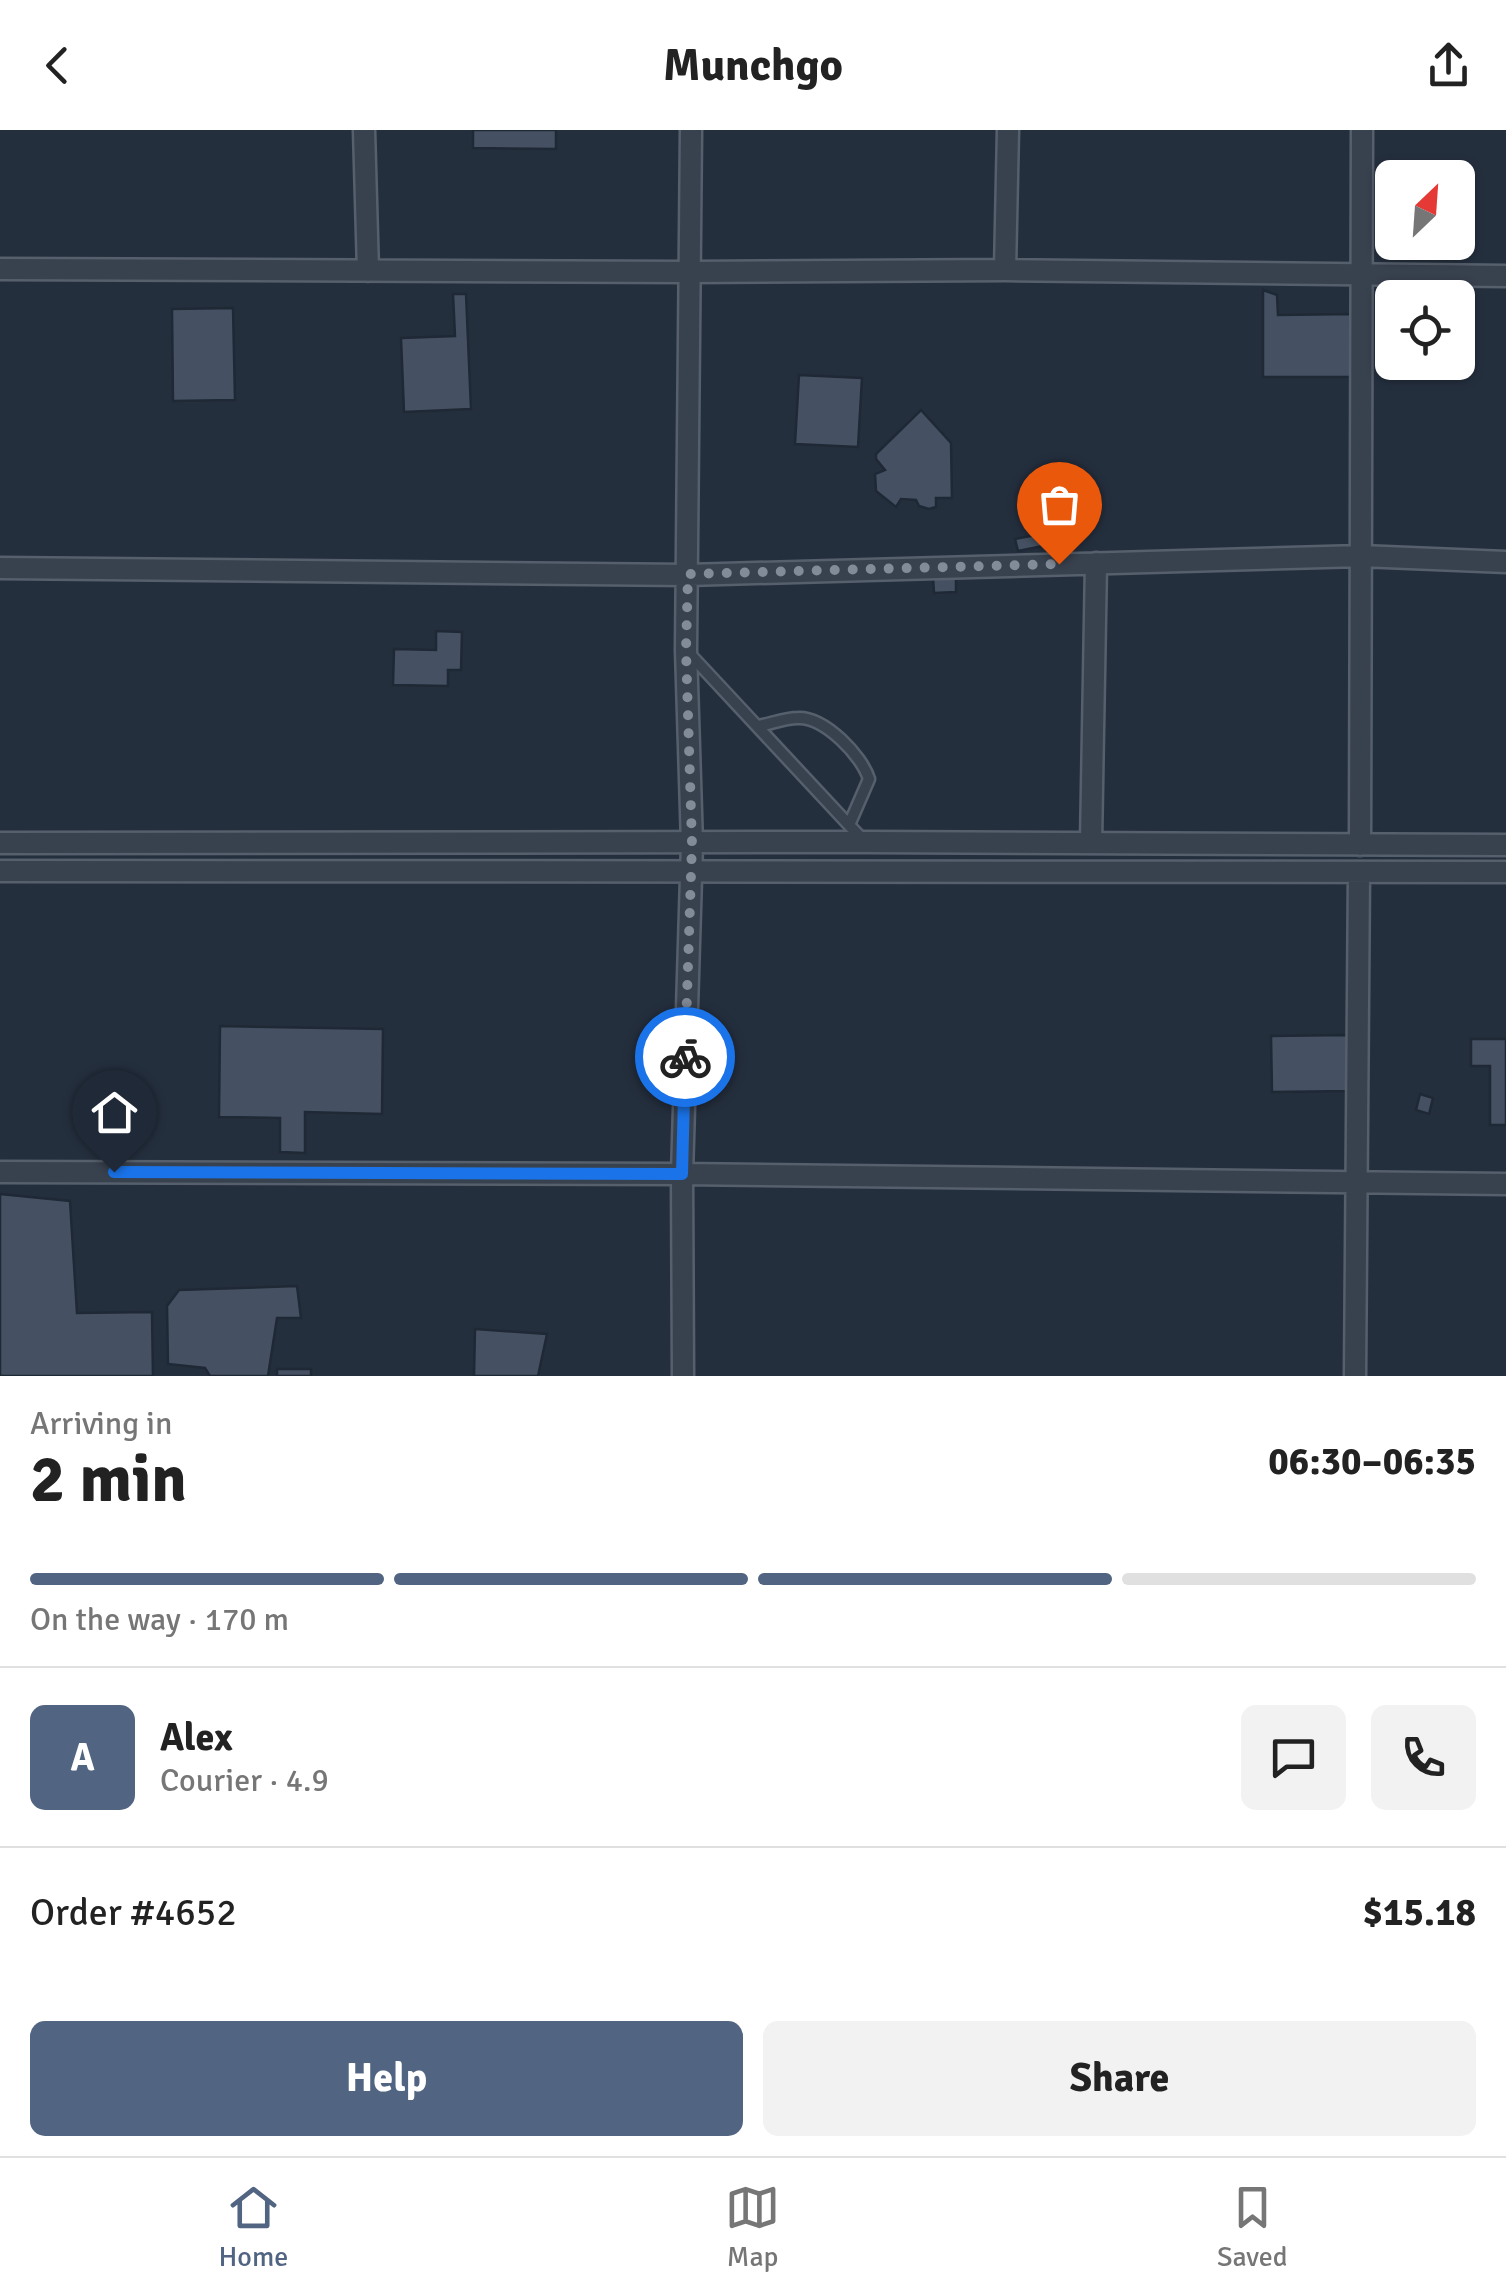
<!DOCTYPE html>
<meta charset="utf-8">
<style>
:root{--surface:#fff;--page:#f2f2f2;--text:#222;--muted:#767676;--line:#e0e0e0;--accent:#516482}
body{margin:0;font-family:Signika,sans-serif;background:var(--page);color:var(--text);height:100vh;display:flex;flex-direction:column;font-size:38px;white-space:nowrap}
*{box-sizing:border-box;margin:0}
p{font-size:32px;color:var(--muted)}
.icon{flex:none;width:55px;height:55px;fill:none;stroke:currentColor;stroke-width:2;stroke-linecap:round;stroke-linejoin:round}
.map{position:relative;height:1246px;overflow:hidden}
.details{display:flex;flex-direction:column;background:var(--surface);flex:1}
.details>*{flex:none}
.needle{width:65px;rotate:25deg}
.buttons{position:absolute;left:1375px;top:30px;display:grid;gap:20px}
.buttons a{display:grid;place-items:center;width:100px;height:100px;border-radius:15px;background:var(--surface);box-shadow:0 2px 8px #0004;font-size:50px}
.pin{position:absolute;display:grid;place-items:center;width:85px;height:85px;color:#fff;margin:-102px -42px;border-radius:50% 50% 50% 0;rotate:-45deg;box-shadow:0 0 10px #0007}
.pin .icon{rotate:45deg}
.courier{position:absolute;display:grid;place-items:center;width:100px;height:100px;margin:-50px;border:8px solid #1a73e8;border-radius:50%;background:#fff;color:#222;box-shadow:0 2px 12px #0007}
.head em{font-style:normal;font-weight:800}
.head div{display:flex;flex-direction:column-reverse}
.head{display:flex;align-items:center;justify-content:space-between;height:170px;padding:0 30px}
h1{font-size:65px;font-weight:800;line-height:75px}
.bar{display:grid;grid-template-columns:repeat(4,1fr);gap:15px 10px;align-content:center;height:120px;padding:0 30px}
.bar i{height:12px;border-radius:8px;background:var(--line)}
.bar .selected{background:var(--accent)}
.bar p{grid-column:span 4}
.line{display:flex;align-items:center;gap:25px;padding:0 30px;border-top:2px solid var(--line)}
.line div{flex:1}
.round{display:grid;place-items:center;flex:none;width:105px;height:105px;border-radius:15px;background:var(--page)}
.action{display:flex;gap:20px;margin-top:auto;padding:20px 30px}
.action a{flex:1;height:115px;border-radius:15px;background:var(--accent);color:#fff;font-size:40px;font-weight:800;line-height:115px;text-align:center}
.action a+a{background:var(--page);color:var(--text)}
header{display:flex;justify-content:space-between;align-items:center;height:130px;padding:0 30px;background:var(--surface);font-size:45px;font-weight:800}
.dock{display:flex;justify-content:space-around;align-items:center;height:140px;border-top:2px solid var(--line);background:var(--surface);font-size:28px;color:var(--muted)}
.dock a{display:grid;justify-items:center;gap:5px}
.dock .selected{color:var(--accent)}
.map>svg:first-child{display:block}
.building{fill:#455162;stroke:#1f2835;stroke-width:2.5}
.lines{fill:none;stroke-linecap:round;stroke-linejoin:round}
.service-casing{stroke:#565f6c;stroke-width:15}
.minor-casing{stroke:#565f6c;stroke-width:25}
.service{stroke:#38414e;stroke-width:10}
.minor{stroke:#38414e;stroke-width:20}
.done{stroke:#828b98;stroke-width:10;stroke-dasharray:0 18}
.route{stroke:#1a73e8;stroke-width:12}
</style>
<header><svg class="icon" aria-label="back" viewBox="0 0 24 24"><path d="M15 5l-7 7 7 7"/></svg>Munchgo<svg class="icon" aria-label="share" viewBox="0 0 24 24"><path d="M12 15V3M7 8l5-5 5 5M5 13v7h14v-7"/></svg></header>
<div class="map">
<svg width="1506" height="1246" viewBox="0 0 1506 1246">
<rect width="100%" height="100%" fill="#242f3e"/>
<!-- building -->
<path class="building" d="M473,0H556V19L473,18Z
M1263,160L1277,165L1278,185L1353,184V247H1263Z
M453,164H466L471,279L404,282L401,208L455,206Z
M233,178L235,270L173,271L172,179Z
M799,245L862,248L858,317L795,314Z
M921,280L951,313L952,368H936V377L929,379L919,376L916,370L901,369L896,377L876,361L875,344L885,340L876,329V324Z
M1036,405L1043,416L1018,421L1015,409Z
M956,446V462L934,463L933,447Z
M436,501L462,502L461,540H448V556L393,555L394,519L436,520Z
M220,896L383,899L382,984L305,982V1023L280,1022V988L219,987Z
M1348,905L1349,961L1272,962L1271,906Z
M1471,909H1506V995H1490V936H1471Z
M1420,964L1433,968L1429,984L1416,980Z
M0,1064L70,1071L77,1183L152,1182L153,1246H0Z
M297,1156L301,1188H277L268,1246H210L205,1238L168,1234L167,1176L179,1160Z
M475,1199L547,1204L538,1246H474Z
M277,1239H311V1246H277Z"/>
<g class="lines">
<defs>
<path id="service" d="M687,521L863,710
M758,596C770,594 785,588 798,588C825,587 862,626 869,649L849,695"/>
<path id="minor" d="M364,0L368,141
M0,139L690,142L1005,140L1506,146
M1005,140L1008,0
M0,438L688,445L1361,426L1506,432
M0,713L865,712L1506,715
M1091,713L1096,433
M1360,715L1362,0
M0,741L1506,742
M0,1042L682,1044L1506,1054
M683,1246L682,1044L692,714L686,520L691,0
M1355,1246L1359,742"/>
</defs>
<!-- service casing -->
<use href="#service" class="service-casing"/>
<!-- minor casing -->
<use href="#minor" class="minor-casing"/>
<!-- service -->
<use href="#service" class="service"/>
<!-- minor -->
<use href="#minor" class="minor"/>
</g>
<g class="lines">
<!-- done -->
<path class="done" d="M685,927L692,714L686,520L688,444L1059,434"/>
<!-- route -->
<path class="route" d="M114,1042L682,1044L685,927"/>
</g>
</svg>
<div class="buttons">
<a><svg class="needle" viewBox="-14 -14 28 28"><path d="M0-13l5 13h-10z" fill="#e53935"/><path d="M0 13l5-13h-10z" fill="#767676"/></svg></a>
<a><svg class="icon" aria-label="locate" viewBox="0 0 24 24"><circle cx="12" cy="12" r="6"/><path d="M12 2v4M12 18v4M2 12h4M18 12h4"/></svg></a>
</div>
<div class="pin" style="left:1059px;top:434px;background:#ea580c"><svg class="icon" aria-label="bag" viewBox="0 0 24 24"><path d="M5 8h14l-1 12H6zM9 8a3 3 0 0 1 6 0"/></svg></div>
<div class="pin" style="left:114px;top:1042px;background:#1f2937"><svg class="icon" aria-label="home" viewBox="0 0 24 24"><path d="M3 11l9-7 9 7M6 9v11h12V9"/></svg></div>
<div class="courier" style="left:685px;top:927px"><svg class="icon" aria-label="bike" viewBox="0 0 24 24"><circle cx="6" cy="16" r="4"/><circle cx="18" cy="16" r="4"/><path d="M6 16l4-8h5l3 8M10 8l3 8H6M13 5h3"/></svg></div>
</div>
<section class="details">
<div class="head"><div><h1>2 min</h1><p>Arriving in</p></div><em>06:30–06:35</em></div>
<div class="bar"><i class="selected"></i><i class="selected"></i><i class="selected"></i><i></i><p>On the way · 170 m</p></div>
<div class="line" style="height:180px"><b class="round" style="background:var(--accent);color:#fff">A</b><div><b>Alex</b><p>Courier · 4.9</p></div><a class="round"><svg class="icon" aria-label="chat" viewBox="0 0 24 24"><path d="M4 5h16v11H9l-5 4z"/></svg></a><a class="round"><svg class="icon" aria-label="phone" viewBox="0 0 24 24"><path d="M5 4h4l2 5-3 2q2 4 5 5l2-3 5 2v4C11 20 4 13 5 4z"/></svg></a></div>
<div class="line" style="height:130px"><div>Order #4652</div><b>$15.18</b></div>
<div class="action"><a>Help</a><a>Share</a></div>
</section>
<nav class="dock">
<a class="selected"><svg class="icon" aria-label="home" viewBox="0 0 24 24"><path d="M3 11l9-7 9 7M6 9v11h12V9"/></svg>Home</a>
<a><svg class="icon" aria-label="map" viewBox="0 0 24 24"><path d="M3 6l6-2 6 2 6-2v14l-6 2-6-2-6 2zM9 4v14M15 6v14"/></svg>Map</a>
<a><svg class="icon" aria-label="saved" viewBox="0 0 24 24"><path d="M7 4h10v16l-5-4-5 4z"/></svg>Saved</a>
</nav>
